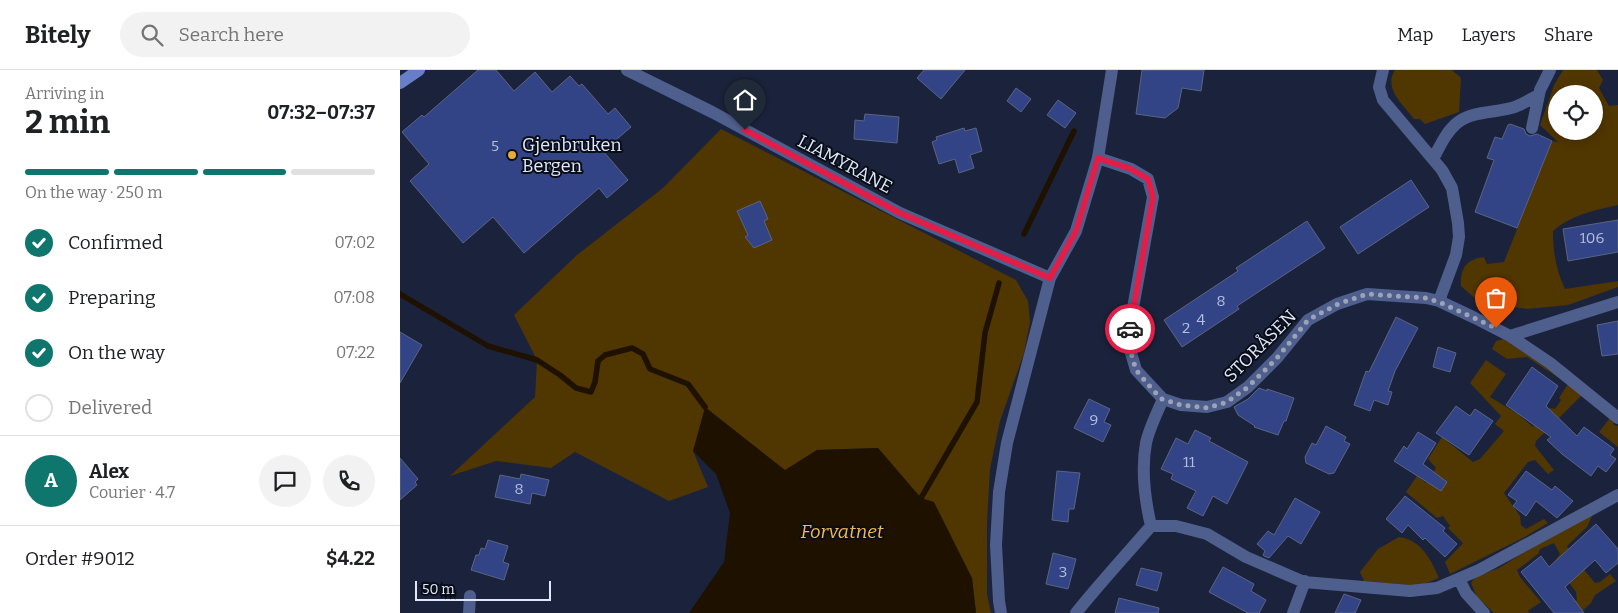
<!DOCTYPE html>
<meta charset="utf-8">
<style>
:root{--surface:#fff;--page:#f2f2f2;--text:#202124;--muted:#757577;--line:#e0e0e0;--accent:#0f766e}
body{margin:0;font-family:Bitter,serif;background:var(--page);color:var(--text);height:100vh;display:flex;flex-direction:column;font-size:19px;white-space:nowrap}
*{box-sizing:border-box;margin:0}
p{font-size:16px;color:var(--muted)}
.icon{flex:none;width:28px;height:28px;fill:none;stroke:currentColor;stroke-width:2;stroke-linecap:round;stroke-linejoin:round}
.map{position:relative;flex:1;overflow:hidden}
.drawer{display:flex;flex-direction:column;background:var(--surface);width:400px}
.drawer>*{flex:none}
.buttons{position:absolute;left:1148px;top:15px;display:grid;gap:10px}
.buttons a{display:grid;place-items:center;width:55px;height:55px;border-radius:50%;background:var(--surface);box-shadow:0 2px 12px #0003;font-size:25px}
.scale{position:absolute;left:15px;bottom:12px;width:136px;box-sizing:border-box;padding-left:5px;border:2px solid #e1e8f9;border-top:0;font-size:14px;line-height:18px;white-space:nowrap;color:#e1e8f9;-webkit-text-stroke:4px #090d18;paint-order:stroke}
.pin{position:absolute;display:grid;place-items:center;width:42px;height:42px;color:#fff;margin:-51px -21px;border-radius:50% 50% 50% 0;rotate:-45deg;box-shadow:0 0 5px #0007}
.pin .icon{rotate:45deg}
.courier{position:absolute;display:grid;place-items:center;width:50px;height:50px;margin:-25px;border:4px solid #e11d48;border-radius:50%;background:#fff;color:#222;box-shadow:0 1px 6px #0007}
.headline em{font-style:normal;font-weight:700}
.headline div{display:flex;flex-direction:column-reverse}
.headline{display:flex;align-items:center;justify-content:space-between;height:85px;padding:0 25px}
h1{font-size:32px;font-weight:700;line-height:38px}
.bar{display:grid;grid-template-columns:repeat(4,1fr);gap:8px 5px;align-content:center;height:60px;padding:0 25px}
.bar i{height:6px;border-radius:4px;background:var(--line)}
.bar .selected{background:var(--accent)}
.bar p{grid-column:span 4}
.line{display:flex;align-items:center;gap:12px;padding:0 25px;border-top:1px solid var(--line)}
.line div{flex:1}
.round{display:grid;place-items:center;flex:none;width:52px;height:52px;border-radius:26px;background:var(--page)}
ol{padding:0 25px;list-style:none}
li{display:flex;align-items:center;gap:15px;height:55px}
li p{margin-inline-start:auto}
li .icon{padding:5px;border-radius:50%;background:var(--accent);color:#fff;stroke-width:4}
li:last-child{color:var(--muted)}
li i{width:28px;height:28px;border:2px solid var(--line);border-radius:50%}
header{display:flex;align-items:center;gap:30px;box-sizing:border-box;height:70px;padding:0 25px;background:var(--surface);border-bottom:1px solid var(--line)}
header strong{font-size:24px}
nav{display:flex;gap:28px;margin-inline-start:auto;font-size:18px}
.search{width:350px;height:45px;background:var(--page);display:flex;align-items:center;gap:12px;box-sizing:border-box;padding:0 18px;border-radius:28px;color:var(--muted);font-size:19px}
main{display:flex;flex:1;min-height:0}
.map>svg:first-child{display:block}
.green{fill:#503600;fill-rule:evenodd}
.water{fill:#1f1100}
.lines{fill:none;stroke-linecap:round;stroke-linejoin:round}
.stream{stroke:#1f1100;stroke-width:5.5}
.building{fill:#324486;stroke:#5a6482}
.minor{stroke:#4f5f8d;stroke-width:12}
.tertiary{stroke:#4f5f8d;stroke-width:12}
.secondary{stroke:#677fc9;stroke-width:12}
.done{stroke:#9ca3b7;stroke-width:5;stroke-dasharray:0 9}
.route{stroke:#e11d48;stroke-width:6}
.poi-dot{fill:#e8ab37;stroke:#090d18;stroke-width:2}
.labels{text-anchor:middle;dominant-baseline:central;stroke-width:4;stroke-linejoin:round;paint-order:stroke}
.number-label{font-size:15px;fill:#b5bfdc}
.poi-label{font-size:18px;fill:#e1e8f9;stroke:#090d18;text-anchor:start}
.street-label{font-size:18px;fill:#e1e8f9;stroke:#090d18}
.water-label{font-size:19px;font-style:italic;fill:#f6b94b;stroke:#090d18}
</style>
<header>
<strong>Bitely</strong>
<div class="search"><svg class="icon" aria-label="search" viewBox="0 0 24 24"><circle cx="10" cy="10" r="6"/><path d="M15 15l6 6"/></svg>Search here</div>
<nav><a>Map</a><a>Layers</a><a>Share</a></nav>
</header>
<main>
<section class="drawer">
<div class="headline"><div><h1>2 min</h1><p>Arriving in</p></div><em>07:32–07:37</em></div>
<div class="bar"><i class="selected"></i><i class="selected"></i><i class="selected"></i><i></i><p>On the way · 250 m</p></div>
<ol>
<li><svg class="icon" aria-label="check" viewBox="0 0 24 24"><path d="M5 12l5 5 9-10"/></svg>Confirmed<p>07:02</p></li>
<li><svg class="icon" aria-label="check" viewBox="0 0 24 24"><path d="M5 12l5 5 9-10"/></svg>Preparing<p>07:08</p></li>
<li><svg class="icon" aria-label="check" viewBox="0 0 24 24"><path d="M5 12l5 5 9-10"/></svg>On the way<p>07:22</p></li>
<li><i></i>Delivered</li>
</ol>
<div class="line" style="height:90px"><b class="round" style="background:var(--accent);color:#fff">A</b><div><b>Alex</b><p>Courier · 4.7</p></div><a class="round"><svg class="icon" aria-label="chat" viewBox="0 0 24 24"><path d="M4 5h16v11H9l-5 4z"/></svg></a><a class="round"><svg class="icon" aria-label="phone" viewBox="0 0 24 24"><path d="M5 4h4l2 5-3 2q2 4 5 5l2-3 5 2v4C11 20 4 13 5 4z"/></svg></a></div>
<div class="line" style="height:65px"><div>Order #9012</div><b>$4.22</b></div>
</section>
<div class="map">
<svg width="1218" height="543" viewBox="0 0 1218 543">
<rect width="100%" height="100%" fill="#1b233c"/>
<!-- green -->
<path class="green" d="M995,0H1052L1061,8L1059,42L1025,54L1020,49H1014C1003,35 983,18 995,0Z
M1163,0H1197L1203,10L1199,18L1209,36L1218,35V135C1195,140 1171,145 1153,161C1153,182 1156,200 1165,219L1218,211V217L1168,235L1128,239L1079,232L1061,216C1060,199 1066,189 1084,187L1087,194L1104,192L1152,71L1158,72L1140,55L1154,15ZM1156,24H1194V61H1156Z
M321,59L616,210L628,231L630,252L624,283L600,351L590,399L587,452V524L591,543H576L572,508L521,428L478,378L417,380L385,401L293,381L308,417L269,431L175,382L151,398L96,391L50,406L135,327L137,290L114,245L177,185L263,118Z
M1104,269L1184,323L1136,371L1135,376L1154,400L1148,404L1135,390L1128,392L1104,423L1120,446L1121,455L1126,459L1144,449L1148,453L1123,468L1050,504L1045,492L1063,473L1048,458L1050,456L1043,446L1037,448L1006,422L1017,406L1026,413L1036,398L1028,389L1042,367L1073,392L1080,389L1104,361L1095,354L1101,346L1070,313L1086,290L1106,304L1090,327L1118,344L1133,357L1150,338L1155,339L1161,330L1159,328L1168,314L1127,287L1107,289L1092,279L1096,271Z
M1210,348L1215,353H1213L1214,355L1218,356V377L1199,362Z
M1193,444L1187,457L1167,476L1171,484L1195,513L1200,512L1210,504L1216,511L1195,525L1191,533L1180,543L1170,536L1177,530L1176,522L1154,492L1160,484L1154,473L1140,479L1138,484L1117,500L1120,507L1141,532L1128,541L1129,543H1094L1077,527L1071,513L1075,507L1099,498L1146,469Z
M999,467C1021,470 1031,489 1039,508L1019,516L964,511L960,502L978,479Z"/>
<!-- water -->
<path class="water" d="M305,337L385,400L417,380L478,378L521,428L534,432L572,508L576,543H289L324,492L330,443L316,404L293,381Z"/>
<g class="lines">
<!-- stream -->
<path class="stream" d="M624,164L674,61
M0,224L88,276L137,290L160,305L176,318L191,322L195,312L198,291L205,285L232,278L243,284L250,299L288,314L305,337
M521,428L577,332L585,263L599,213"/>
</g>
<!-- building -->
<path class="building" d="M78,0H96L114,21L135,2L152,22L170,6L179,16L182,14L208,44L215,38L231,57L203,81L228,110L207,128L199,118L124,183L93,147L63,173L10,111L29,94L2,62L22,45L24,47Z
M524,0H565L541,29L517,8Z
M742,0H804L801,21L782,18L778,38L765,48L736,44Z
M616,18L631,29L621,42L607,31Z
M658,30L676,43L665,58L647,45Z
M465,44L499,47L497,73L454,69L455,50L464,51Z
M1110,54L1124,59L1126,64L1130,66L1137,64L1152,71L1117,158L1075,142L1094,90L1087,88L1095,67L1102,69L1108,55Z
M564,58L565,61L576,58L582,81L570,85L574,98L559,103L555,89L539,94L532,72L537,70L536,67Z
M1011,110L1029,137L958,184L940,157Z
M360,131L368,149L364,151L372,170L354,178L345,167L348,165L337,141Z
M1218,150V182L1168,191L1163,159Z
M907,151L925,178L837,236L839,239L782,277L764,250L838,201L836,198Z
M996,247L1018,258L995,301L988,321L992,322L988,335L974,330L970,341L954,335L966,301L969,302Z
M1218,251V284L1202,286L1197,255Z
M0,262L22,275L0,313Z
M1038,277L1056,283L1050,302L1033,297Z
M1132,297L1158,316L1146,336L1177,366L1184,357L1214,379L1210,385L1216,389L1206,402L1198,396L1191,406L1162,384L1147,370L1151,367L1106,335Z
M859,318L867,321V319L894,328L886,351H884L878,365L854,357L855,356L838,345L834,337L848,329Z
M689,329L710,339L704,352L711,355L703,372L674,358Z
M1056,336L1070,346L1075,339L1093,351L1069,385L1036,363Z
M926,356L946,367L944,371L950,374L934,403L929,404L906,393L905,387L912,373L916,375Z
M795,360L811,368L809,371L848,392L827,434L813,426L803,446L787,438L796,421L771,409L773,404L761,399L776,368L788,374Z
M1018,362L1036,373L1023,394L1047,412L1041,421L994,391L1004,376L1007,379Z
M0,388L18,409L15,412L17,415L0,430Z
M657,401L680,403L674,439H669L668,452L652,450Z
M1126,401L1152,420L1155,416L1173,431L1157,448L1136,431L1126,446L1113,436L1117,431L1108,425Z
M121,404L149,410L145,426L132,423L130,434L95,427L100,405L120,409Z
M1005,426L1045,458L1043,461L1057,474L1045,487L1025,468L1023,470L1008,455L1002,463L986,449Z
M895,428L920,442L901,474L888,466L869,488L864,486L863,485L865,481L857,474L868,461L874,465Z
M1196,454L1218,479V493L1206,503L1195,490L1165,517L1184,543H1154L1121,502L1141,486L1149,497Z
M88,470L108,476L103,492L109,494L104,510L71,500L76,485H79L81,478L85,479Z
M653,483L676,489L668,519L646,514Z
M823,497L854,514L851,521L866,530L859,543H848L809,522Z
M741,498L762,503L757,521L736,515Z
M944,524L961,530L955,543H935Z
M719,528L759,538L758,543H715Z"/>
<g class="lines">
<!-- minor -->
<path class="minor" d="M983,0L979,17L983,30L1042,100L1052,118L1058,153L1059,167L1056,185L1039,231
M1132,58L1140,20L1150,0
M698,88L731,99L748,109L753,127L731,249L729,276L736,300L763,329L781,335L807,337L827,332L848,317L877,288L908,250L937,234L967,224L1026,228L1039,231L1075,248L1110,266L1150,293L1218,348
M1033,89C1040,76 1046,62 1057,53C1072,41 1093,43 1111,38C1120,36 1130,29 1139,25
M1110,266L1218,232
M763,329C757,343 749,359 746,373C741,400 745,430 751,456H776L807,464L846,487L904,512L1010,521L1037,518L1079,500L1218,425
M1059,509L1066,523L1084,543
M69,543L70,526
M676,543C700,513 726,485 751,456
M893,543L905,511"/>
<!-- tertiary -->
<path class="tertiary" d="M227,0L312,42L500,143L650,208
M601,543L599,531L596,475L599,422L607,373L650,208L676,161L698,88L712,0"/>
<!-- secondary -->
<path class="secondary" d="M0,13L19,0"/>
</g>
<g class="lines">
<!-- done -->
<path class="done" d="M730,259L729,276L736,300L752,319L762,329L781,335L807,338L827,332L848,317L877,288L908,250L938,234L967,224L1026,228L1039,232L1096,258"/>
<!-- route -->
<path class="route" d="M345,60L500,143L650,208L676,161L698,88L731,99L748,109L753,127L730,259"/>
</g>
<!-- markers -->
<circle class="poi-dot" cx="112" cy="85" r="5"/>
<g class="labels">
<!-- number labels -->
<g class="number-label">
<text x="95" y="76">5</text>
<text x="1192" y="168">106</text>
<text x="821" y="231">8</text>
<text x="801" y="250">4</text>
<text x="786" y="258">2</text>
<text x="694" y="350">9</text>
<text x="789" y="392">11</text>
<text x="119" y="419">8</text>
<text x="663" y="502">3</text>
</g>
<!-- poi labels -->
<g class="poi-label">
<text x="122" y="75">Gjenbruken<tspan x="122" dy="21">Bergen</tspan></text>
</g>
<!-- street labels -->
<g class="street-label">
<text transform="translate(445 94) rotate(28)">LIAMYRANE</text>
<text transform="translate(860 276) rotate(-45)">STORÅSEN</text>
</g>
<!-- water labels -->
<g class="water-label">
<text x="442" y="461">Forvatnet</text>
</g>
</g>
</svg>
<div class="buttons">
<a><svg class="icon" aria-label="locate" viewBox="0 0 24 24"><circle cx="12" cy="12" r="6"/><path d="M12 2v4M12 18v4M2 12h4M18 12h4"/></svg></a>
</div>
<div class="scale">50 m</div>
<div class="pin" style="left:1096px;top:258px;background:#ea580c"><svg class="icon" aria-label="bag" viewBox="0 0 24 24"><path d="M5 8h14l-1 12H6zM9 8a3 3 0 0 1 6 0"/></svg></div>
<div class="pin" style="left:345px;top:60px;background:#1f2937"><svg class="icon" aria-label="home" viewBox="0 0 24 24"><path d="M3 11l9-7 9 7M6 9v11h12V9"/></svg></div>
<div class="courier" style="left:730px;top:259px"><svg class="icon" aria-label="car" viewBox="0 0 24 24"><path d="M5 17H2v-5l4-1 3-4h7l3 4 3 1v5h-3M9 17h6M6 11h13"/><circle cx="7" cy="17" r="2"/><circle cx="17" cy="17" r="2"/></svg></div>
</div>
</main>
